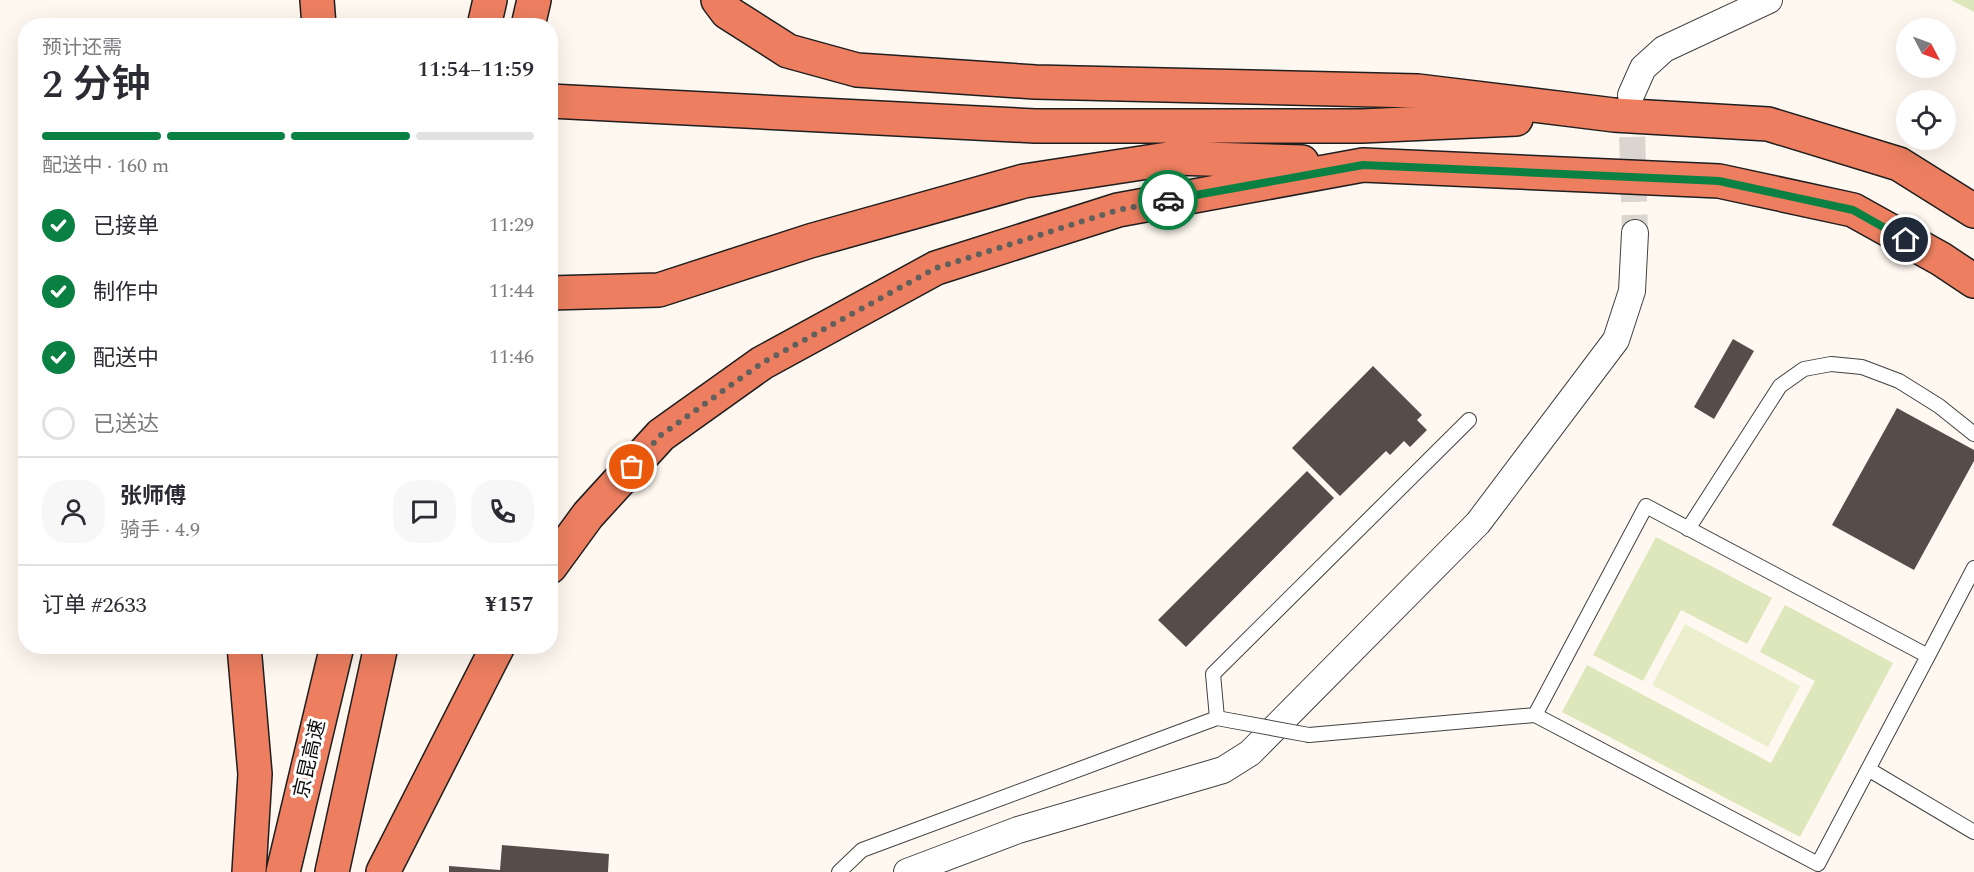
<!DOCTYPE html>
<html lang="zh">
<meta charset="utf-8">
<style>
:root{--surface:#fff;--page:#f7f7f7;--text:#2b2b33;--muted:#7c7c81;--line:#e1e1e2;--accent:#0b8043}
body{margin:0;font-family:Spectral,"Noto Sans SC",serif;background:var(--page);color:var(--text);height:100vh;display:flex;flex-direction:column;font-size:22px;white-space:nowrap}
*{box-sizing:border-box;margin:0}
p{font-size:20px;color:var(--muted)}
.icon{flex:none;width:33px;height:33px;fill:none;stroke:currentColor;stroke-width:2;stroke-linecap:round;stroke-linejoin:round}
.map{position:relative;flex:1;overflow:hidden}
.panel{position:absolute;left:18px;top:18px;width:540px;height:636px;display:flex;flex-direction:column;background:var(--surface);border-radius:24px;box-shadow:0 6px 24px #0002}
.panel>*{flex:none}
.needle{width:39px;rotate:131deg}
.fabs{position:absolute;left:1896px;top:18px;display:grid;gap:12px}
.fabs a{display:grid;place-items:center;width:60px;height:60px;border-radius:50%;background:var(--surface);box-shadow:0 6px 24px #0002;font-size:30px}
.pin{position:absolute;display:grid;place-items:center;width:51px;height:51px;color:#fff;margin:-26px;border:3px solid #fff;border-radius:50%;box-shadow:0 2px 6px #0007}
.courier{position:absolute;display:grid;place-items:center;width:60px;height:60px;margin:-30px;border:4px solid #0b8043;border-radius:50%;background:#fff;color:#222;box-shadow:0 2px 8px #0007}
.summary em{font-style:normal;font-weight:600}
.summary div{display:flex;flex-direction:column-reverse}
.summary{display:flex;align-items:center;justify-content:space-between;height:102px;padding:0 24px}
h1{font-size:39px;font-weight:600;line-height:45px}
.bar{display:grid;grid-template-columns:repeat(4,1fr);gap:9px 6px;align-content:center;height:72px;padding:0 24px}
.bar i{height:8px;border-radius:4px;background:var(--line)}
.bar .on{background:var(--accent)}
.bar p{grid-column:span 4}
.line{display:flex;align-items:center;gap:15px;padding:0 24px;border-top:2px solid var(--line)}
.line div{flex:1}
.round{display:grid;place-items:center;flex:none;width:63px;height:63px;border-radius:24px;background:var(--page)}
ol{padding:0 24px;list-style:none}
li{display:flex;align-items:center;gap:18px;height:66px}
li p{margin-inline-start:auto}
li .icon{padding:6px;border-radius:50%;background:var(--accent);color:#fff;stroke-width:4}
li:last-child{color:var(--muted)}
li i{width:33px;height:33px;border:3px solid var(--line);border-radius:50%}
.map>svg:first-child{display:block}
.green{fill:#dde7bb}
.pitch{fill:#ebefcd}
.building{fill:#564d4b}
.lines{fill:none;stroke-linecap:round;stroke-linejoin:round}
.street-tunnel{stroke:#dad5ce;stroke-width:26;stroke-dasharray:26 13;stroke-linecap:butt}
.lane-casing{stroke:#414141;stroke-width:16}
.street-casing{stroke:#414141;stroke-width:28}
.highway-casing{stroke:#1f1f1f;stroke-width:36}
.lane{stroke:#fff;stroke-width:14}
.street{stroke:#fff;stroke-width:26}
.highway{stroke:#ed7f60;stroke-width:33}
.lane-bridge-casing{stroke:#414141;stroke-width:16;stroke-linecap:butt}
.lane-bridge{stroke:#fff;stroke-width:14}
.done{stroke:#62605d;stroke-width:6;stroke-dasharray:0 10.8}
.route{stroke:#0b8043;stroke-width:8}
.labels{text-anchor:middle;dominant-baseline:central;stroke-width:6;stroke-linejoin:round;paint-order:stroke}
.street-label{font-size:20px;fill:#0e0e0e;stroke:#fff}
</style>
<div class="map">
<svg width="1974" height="872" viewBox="0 0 1974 872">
<rect width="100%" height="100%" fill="#fef8f0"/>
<!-- green -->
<path class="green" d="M1951,0H1974V12Z
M1656,537L1772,598L1747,644L1681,610L1643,681L1593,655Z
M1785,605L1893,663L1800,837L1562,712L1587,665L1771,763L1815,681L1760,652Z"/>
<!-- pitch -->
<path class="pitch" d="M1685,624L1800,686L1768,747L1652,685Z"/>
<!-- building -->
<path class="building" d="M1733,339L1754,351L1714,419L1694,407Z
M1373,366L1422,415L1417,420L1427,430L1410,447L1404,441L1390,455L1386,451L1340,496L1292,448Z
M1897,408L1974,450V461L1914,570L1832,525Z
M1307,471L1334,498L1186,647L1158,620Z
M502,845L609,854L608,872H449V866L500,870Z"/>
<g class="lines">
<!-- street-tunnel -->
<path class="street-tunnel" d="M1631,98L1635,233"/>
<defs>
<path id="lane" d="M1646,506L1928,656L1818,864L1535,715Z
M1688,529L1780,386L1804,369L1831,364L1862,367L1899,381L1939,406L1974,434
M1928,656L1974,568
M1217,718L1213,674L1469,420
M1309,735L1535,715
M1868,769L1974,832
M839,872L862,850L1217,718L1233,721"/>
<path id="street" d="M1631,95L1643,68L1664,49L1769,0
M907,872L1018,830L1223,770L1250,753L1478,523L1616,340L1632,291L1635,233"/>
<path id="highway" d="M317,0L319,26
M718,0L727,12L788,51L857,70L1035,82L1418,91L1614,115L1768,124L1899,164L1974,211
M484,26L490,0
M528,26L534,0
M550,101L1035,126H1362L1516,119
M550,293L659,290L810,241L1024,181L1174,158L1302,162
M550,567L588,515L661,435L762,363L936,268L1118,210L1363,165L1719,181L1853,210L1941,259L1974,281
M244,646L255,774L249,872
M283,872L337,646
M332,872L381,646
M383,872L498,646"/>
</defs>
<!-- lane casing -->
<use href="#lane" class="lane-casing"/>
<!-- street casing -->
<use href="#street" class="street-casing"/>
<!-- highway casing -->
<use href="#highway" class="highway-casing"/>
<!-- lane -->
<use href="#lane" class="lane"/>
<!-- street -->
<use href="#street" class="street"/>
<!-- highway -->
<use href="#highway" class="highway"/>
<defs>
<path id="lane-bridge" d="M1233,721L1309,735"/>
</defs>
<!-- lane-bridge casing -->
<use href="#lane-bridge" class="lane-bridge-casing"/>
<!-- lane-bridge -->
<use href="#lane-bridge" class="lane-bridge"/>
</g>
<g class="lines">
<!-- done -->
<path class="done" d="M632,467L661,435L762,363L936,268L1118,210L1168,200"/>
<!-- route -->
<path class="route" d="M1168,200L1363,165L1698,180L1719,181L1853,210L1906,240"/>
</g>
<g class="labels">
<!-- street labels -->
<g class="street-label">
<text transform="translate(310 759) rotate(-77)">京昆高速</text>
</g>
</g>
</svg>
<div class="fabs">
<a><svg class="needle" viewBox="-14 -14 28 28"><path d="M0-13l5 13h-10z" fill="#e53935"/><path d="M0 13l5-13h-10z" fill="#7c7c81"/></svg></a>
<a><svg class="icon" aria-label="locate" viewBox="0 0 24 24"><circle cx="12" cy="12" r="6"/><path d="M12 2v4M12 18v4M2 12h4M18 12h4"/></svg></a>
</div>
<div class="pin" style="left:632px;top:467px;background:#ea580c"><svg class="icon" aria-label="bag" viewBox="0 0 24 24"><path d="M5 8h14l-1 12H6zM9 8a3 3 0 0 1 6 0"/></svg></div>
<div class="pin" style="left:1906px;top:240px;background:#1f2937"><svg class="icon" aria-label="home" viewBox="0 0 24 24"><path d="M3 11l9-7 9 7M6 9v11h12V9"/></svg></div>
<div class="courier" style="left:1168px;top:200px"><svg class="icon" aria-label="car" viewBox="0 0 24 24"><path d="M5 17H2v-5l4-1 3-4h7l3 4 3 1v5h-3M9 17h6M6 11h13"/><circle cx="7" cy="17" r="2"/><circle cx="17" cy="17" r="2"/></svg></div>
<section class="panel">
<div class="summary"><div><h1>2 分钟</h1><p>预计还需</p></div><em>11:54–11:59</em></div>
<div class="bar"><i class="on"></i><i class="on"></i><i class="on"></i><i></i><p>配送中 · 160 m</p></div>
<ol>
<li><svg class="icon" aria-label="check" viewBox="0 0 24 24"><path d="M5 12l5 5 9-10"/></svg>已接单<p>11:29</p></li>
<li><svg class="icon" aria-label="check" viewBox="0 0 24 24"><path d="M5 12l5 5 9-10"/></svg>制作中<p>11:44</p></li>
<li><svg class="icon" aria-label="check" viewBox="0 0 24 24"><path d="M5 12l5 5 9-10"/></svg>配送中<p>11:46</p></li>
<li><i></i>已送达</li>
</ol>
<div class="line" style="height:108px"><a class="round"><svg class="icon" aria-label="person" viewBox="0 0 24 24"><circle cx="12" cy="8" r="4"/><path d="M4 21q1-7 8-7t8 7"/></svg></a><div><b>张师傅</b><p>骑手 · 4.9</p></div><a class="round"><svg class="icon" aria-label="chat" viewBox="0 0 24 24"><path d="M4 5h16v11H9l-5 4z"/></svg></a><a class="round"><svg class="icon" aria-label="phone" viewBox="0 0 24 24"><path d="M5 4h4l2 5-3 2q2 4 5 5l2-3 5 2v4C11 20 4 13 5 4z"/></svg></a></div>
<div class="line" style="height:78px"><div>订单 #2633</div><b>¥157</b></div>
</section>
</div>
